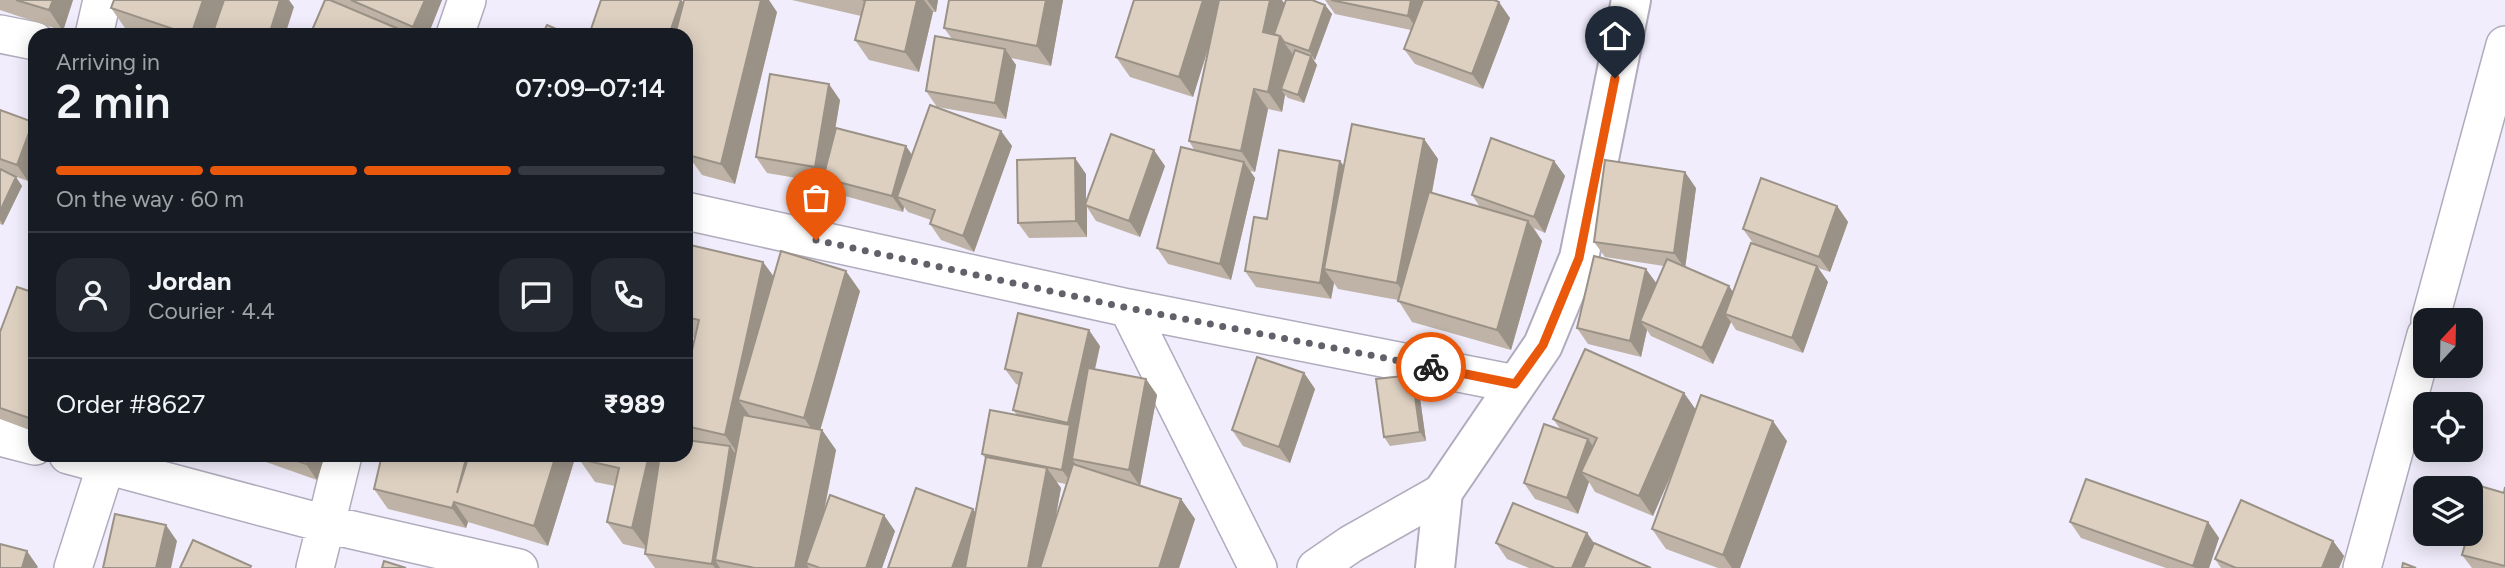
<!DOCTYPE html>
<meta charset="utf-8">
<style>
:root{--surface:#171b24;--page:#242831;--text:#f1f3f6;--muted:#9ea1a6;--line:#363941;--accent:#ea580c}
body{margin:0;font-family:Figtree,sans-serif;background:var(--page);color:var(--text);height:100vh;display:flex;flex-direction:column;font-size:26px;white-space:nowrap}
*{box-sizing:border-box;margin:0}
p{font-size:23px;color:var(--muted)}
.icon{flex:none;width:38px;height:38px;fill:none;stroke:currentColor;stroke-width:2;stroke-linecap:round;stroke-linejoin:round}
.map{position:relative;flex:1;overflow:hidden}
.details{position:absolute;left:28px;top:28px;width:665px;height:434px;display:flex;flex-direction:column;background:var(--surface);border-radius:21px;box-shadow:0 4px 18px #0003}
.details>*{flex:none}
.needle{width:46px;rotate:22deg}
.controls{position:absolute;left:2413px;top:308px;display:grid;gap:14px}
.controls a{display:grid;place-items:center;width:70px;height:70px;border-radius:14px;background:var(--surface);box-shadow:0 4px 18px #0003;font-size:35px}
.pin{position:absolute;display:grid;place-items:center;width:60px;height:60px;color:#fff;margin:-72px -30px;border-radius:50% 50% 50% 0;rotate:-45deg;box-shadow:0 0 7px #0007}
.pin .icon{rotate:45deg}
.courier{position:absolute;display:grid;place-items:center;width:70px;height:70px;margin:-35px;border:5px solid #ea580c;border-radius:50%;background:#fff;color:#222;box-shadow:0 2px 9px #0007}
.overview em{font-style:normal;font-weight:600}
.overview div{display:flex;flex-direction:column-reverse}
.overview{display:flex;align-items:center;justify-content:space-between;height:119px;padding:0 28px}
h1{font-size:46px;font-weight:600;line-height:52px}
.bar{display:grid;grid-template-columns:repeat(4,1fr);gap:10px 7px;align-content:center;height:84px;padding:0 28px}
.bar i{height:9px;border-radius:5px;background:var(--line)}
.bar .selected{background:var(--accent)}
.bar p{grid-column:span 4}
.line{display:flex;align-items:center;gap:18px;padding:0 28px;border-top:2px solid var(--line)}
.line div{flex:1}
.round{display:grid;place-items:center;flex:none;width:74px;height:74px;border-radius:21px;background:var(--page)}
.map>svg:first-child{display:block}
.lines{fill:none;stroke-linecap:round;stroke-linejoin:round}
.street-casing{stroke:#b0acbd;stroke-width:40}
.secondary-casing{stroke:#b0acbd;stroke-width:42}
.street{stroke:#fff;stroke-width:37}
.secondary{stroke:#fff;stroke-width:38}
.wall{fill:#beb3a6;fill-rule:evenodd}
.shaded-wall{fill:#9b9287}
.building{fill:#ddd0c1;stroke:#9b9287;stroke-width:2}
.done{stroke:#626069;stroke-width:7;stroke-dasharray:0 12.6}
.route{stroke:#ea580c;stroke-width:9}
</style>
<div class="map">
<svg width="2505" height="568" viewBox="0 0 2505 568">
<rect width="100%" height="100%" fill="#f1edfc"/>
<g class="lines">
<defs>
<path id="street" d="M0,34L35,41
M94,35L102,0
M455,35L467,0
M686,211L1128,308L1515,384
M1128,308L1258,568
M2430,320L2505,45
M0,437L35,446
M68,455L326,524L315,568
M343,455L326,524L519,568
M73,568L106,465
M1316,568L1351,544L1443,492
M2362,568L2426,335"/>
<path id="secondary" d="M1435,568L1443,492L1543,345L1579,258L1631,0"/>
</defs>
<!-- street casing -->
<use href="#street" class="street-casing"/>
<!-- secondary casing -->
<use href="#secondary" class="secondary-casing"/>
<!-- street -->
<use href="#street" class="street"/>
<!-- secondary -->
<use href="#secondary" class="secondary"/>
</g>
<!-- wall -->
<path class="wall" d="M0,0H73L63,31L0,10Z
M224,0L212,35H146L125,28L111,8Z
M325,0H442L428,35H310Z
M681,0L683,2L777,12L735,184L702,175L692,161L686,160V35Z
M792,0H938L936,12H933L919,72L869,60L855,40L861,16Z
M1063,0L1051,66L1011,58L1016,65L1006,119L937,107L926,91L952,39L944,28Z
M1325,0H1494L1510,18L1483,89L1415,64L1404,49L1411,30L1335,14Z
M1285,4L1325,5L1332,14L1315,60L1313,59L1317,65L1304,103L1288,98L1285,95L1282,112L1268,109L1255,172L1250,171L1255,178L1231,280L1168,264L1157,248L1195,151L1189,141L1208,49L1193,97L1130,77L1116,57Z
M840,100L833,139L912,155L1001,131L1012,146L974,252L941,240L930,224L931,220L908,212L904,207L903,212L834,193L826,183L767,173L756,157Z
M0,110L33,122L35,125V161L28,181L14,176L22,186L3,225L0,224Z
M1424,139L1438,159L1432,193L1480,207L1472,195L1554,161L1565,176L1545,233L1534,228L1542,241L1511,350L1412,322L1398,300L1338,289L1334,283L1331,299L1256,287L1245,271L1267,219L1340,161L1344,166Z
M1165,166L1140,237L1096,221L1087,207V237L1029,238L1018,223L1086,174V201Z
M1696,188L1685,267L1733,292L1753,243L1743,229L1837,206L1848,222L1830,272L1818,268L1828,282L1803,353L1736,330L1731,322L1713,364L1651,336L1647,330L1641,357L1588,344L1577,328L1657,283L1664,266L1605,257L1594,242Z
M686,244L763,262L774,277L860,291L820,429L822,430L836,450L824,513L895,531L882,568H655L645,554V549L623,544L607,522L615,486L595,482L579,459L686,455V372H687L695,338L688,336L686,347Z
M35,293V432L0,419V332Z
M1100,346L1095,370L1146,379L1157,395L1140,485L1181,499L1195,519L1179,568L975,512L985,458L982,454L1017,415L1013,410L1019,385L1016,384L1005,369ZM1056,482L1066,484L1055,521L1061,488Z
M1304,373L1315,389L1290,463L1243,446L1232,430Z
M1418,384L1426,441L1390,446L1384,437Z
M1684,393L1696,410L1787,441L1740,568H1718L1666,549L1652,529L1675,465L1653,516L1595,492L1589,482L1578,514L1535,499L1524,483L1561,430L1553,419Z
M250,455H325L317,480L252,457Z
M576,455L548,546L468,522L466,528L388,509L374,489Z
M2505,487V568H2472L2462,555L2504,493Z
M2070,522H2208L2219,538L2209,568H2166L2081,538Z
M1587,533L1594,543L1651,568H1529L1507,559L1496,543Z
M2333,541L2344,556L2339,568H2221L2215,559Z"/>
<!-- shaded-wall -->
<path class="shaded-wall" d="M53,0H73L63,31L49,10Z
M203,0H224L212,35H191Z
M280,0H289L294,7L285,35H269Z
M425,0H442L428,35H419L413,27Z
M681,0L695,19L686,35H669Z
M761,0H769L777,12L735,184L721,164Z
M917,0H924L933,12L919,72L905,52Z
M927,0H938L936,12Z
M1046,0H1063L1051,66L1037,46Z
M1203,0H1223L1193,97L1179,77Z
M1270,0H1282L1287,7L1280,37L1294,56L1281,89L1285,95L1282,112L1268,92L1263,32Z
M1411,0H1425L1419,32L1408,16Z
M1499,2L1510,18L1483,89L1472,74Z
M1325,5L1332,14L1315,60L1309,51Z
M1005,49L1016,65L1006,119L995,103Z
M1311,56L1317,65L1304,103L1298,95Z
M829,84L840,100L827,179L823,178L826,183L815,167Z
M1254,89L1268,109L1255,172L1241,151Z
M33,122L35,125V161L28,181L17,165Z
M1001,131L1012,146L974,252L963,236Z
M1424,139L1438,159L1411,303L1397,283Z
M906,146L917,162L897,197L904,207L903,212L892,196Z
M1154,150L1165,166L1140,237L1129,221Z
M1075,158L1086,174V206L1085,205L1087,207V237L1076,221Z
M1340,161L1351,176L1324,269L1334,283L1331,299L1320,283Z
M1554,161L1565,176L1545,233L1534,217Z
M1244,162L1255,178L1231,280L1220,264Z
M1685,172L1696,188L1685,269L1674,253Z
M16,177L22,186L3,225L0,220V211Z
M1837,206L1848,222L1830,272L1819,257Z
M1528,221L1542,241L1511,350L1497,330Z
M763,262L779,284L738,400L750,416L740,457L725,435Z
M1817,266L1828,282L1803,353L1792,338Z
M1646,269L1657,284L1640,321L1647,330L1641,357L1630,341Z
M846,271L860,291L818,438L804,418Z
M1729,286L1740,302L1725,314L1731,322L1713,364L1702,348Z
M1089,330L1100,346L1079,438L1072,459L1077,466L1073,485L1062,470L1070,426L1068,423Z
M1304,373L1315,389L1290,463L1279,447Z
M1412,375L1418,384L1426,441L1420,432Z
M1146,379L1157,395L1140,486L1129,470Z
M1684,393L1698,413L1653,516L1639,496Z
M1773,421L1787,441L1740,568H1732L1723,555Z
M822,430L836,450L813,565L806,563L809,568H795Z
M1588,439L1599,455L1581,472L1589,482L1578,514L1567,498Z
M730,446L741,462L715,560L720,568H715L712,564Z
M309,455H325L317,480L306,464Z
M556,455H576L548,546L534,526Z
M649,455H670L648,550L632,528Z
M1047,468L1061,488L1046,568H1028Z
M1181,499L1195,519L1179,568H1159Z
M454,502L468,522L466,528L452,508Z
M973,509L984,525L969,568H952Z
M884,515L895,531L882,568H866Z
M2208,522L2219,538L2209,568H2195L2193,566Z
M166,525L177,541L171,568H156Z
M1587,533L1598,549L1590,568H1572Z
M2333,541L2344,556L2339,568H2322Z
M27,551L38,567L37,568H22Z"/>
<!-- building -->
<path class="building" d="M16,0H53L49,10Z
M114,0H203L191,35L111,8Z
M224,0H280L269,35H212Z
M325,0H330L413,35H310Z
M351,0H425L413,27Z
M601,0H681L669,35H589Z
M684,0H761L721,164L688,155L690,144L686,143V35H675Z
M863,0H917L905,52L855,40L865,1Z
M949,0H1046L1037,46L944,28Z
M1134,0H1203L1179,77L1116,57Z
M1219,0H1270L1263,32L1280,36L1268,92L1254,89L1241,151L1189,141Z
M1286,0H1312L1325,5L1309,51L1284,42L1280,36L1274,34Z
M1331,0H1411L1408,16Z
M1423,0H1494L1499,2L1472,74L1404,49Z
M547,25L570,35H542Z
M935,36L1005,49L995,103L926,91Z
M1295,50L1311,56L1298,95L1281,89Z
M770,74L829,84L815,167L756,157Z
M930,105L1001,131L963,236L930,224L935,210L897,197Z
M0,110L33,122L17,165L0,159Z
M1352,124L1424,139L1397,283L1324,269Z
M836,128L906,146L892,196L823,178Z
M1111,134L1154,150L1129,221L1085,205Z
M1491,138L1554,161L1534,217L1472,195Z
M1181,147L1244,162L1220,264L1157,248Z
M1279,150L1340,161L1320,283L1245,271L1254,217L1267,219Z
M1075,158L1076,221L1018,223L1017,160Z
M1605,160L1685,172L1674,253L1594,242Z
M0,169L16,177L0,211Z
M1761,178L1837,206L1819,257L1743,229Z
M1429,192L1528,221L1497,330L1398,301Z
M1751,243L1817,266L1792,338L1725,314Z
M686,244L763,262L725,435L686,426V372H687L699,320L686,317Z
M781,251L846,271L804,418L738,400Z
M1594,256L1646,269L1630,341L1577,328Z
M1667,259L1729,286L1702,348L1640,321Z
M17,287L35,293V420L0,408V332Z
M1018,313L1089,330L1068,423L1013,410L1022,373L1005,369Z
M1585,349L1684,393L1639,496L1581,472L1597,438L1553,419Z
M1257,357L1304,373L1279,447L1232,430Z
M1088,368L1146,379L1129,470L1072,459Z
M1412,375L1420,432L1384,437L1376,379Z
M1701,395L1773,421L1723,555L1652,529Z
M990,410L1070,425L1062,470L982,454Z
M743,415L822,430L795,568H755L715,560Z
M1544,424L1588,439L1567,498L1524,483Z
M686,440L730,446L712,564L645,554L660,455H686Z
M280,455H309L306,464Z
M382,455H467L457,493L469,455H556L534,526L454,502L452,508L374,489Z
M580,455H649L632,528L607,522L619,468L579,459Z
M986,457L1047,468L1028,568H965Z
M1073,464L1181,499L1159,568H1040Z
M2086,479L2208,522L2193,566L2070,522Z
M2480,486L2504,493L2505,487V566L2462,555L2468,534H2471V521Z
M916,488L973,509L952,568H888Z
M830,495L884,515L866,568H820L806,563Z
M2241,500L2333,541L2322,568H2236L2215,559Z
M1513,503L1587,533L1572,568H1555L1496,543Z
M115,514L166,525L156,568H103Z
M193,540L251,566L250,568H180Z
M1594,543L1651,568H1583Z
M0,544L27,551L22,568H0Z
M384,561L406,568H382Z
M2403,563L2416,568H2402Z"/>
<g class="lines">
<!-- done -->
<path class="done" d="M816,240L1128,308L1431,367"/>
<!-- route -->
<path class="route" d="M1431,367L1515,384L1543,345L1579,258L1615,78"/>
</g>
</svg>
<div class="controls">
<a><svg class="needle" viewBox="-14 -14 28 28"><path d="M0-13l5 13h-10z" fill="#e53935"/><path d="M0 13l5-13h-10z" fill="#9ea1a6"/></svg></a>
<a><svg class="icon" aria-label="locate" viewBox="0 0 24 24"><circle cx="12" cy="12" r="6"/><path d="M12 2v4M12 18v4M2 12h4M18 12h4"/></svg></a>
<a><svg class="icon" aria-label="layers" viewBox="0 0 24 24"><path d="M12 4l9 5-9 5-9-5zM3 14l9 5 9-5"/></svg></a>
</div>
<div class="pin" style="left:816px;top:240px;background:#ea580c"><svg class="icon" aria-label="bag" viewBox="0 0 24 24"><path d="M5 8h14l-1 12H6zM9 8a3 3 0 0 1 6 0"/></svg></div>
<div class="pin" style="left:1615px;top:78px;background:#1f2937"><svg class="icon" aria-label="home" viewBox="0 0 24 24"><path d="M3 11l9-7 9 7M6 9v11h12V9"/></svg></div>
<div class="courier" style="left:1431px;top:367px"><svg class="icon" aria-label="bike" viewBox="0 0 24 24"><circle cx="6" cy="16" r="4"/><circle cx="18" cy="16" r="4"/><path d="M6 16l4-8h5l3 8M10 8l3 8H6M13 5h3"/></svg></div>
<section class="details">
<div class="overview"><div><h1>2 min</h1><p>Arriving in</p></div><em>07:09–07:14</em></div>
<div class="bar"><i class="selected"></i><i class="selected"></i><i class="selected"></i><i></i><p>On the way · 60 m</p></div>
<div class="line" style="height:126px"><a class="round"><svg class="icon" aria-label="person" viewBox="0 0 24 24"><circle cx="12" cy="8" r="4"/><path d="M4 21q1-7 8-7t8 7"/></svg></a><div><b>Jordan</b><p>Courier · 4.4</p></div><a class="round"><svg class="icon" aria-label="chat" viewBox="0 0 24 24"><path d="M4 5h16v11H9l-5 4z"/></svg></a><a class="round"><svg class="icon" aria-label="phone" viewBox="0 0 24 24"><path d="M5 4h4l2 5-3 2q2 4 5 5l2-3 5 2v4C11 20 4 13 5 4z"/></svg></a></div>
<div class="line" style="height:91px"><div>Order #8627</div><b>₹989</b></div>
</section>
</div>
